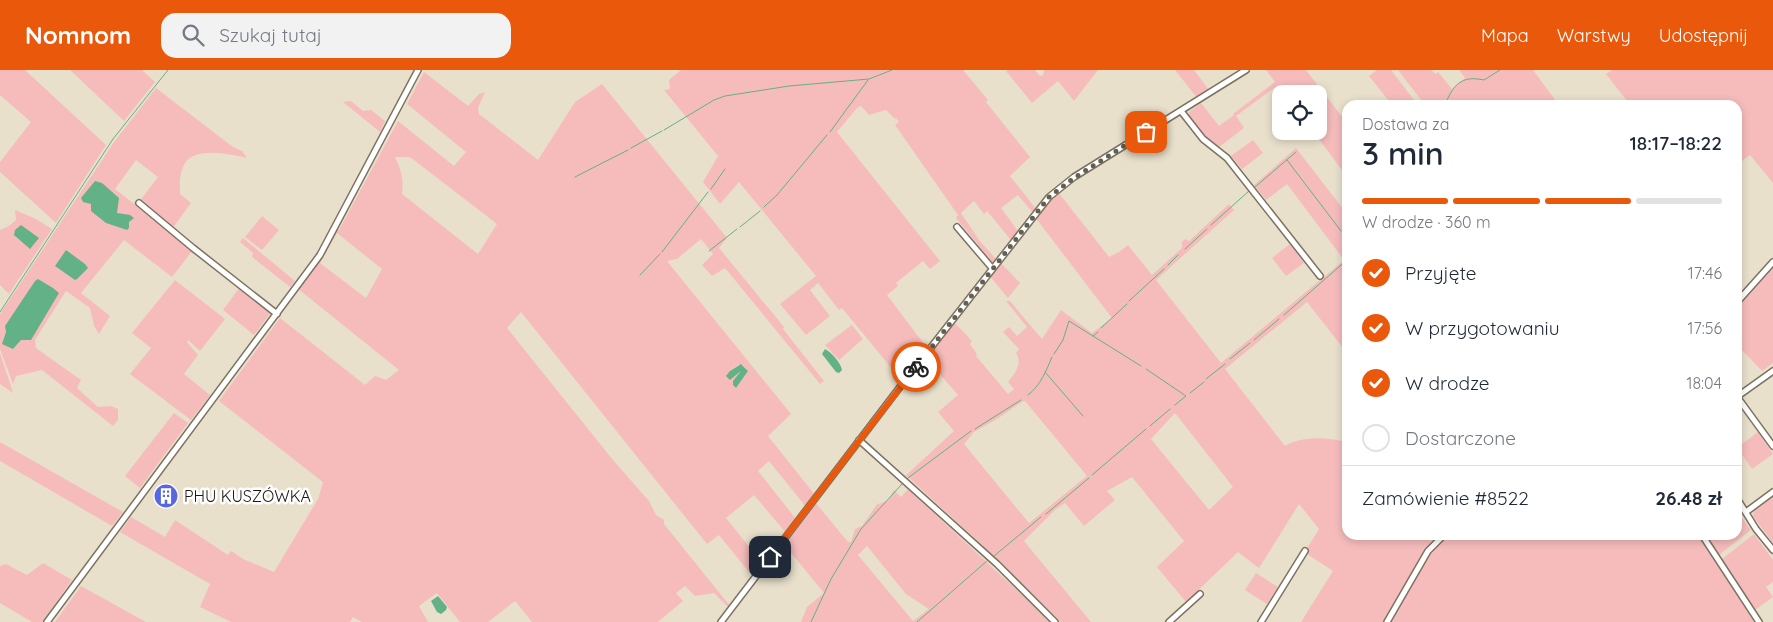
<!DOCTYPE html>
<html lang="pl">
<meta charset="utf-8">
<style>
:root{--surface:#fff;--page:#f2f2f3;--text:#1f2937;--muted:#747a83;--line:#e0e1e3;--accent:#ea580c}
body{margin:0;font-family:Quicksand,sans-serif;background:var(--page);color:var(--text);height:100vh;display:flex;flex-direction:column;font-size:19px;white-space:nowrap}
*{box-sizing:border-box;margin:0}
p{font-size:16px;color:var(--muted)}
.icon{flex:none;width:28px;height:28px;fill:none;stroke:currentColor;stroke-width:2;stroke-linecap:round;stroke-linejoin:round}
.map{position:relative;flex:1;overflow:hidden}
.sheet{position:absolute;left:1342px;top:30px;width:400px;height:440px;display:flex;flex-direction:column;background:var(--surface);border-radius:15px;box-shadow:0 2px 8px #0003}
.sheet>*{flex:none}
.fabs{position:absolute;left:1272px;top:15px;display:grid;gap:10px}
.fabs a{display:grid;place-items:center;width:55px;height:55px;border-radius:10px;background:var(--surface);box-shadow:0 2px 8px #0003;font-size:25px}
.pin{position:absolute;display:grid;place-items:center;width:42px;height:42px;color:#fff;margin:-21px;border-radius:10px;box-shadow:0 2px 8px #0006}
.courier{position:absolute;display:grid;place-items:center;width:50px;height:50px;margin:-25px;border:4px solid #ea580c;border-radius:50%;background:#fff;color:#222;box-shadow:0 1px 6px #0007}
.summary em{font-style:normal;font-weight:600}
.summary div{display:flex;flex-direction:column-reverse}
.summary{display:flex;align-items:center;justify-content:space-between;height:85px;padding:0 20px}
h1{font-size:32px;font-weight:600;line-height:38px}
.bar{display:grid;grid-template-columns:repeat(4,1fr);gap:8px 5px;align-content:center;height:60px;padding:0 20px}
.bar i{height:6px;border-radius:4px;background:var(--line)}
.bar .selected{background:var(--accent)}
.bar p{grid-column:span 4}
.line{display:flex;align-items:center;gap:12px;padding:0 20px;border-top:1px solid var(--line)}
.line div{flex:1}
ol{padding:0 20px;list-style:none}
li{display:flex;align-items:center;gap:15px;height:55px}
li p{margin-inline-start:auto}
li .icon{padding:5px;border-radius:50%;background:var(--accent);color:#fff;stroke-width:4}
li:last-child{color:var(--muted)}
li i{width:28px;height:28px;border:2px solid var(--line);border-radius:50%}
header{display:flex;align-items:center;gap:30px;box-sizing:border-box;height:70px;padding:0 25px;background:var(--accent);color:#fff}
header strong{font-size:24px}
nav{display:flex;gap:28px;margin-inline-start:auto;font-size:18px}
.search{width:350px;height:45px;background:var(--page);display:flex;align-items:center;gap:12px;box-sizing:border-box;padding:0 18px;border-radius:15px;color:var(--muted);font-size:19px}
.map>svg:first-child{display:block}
.green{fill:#f6bcbc;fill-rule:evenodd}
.water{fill:#63b186}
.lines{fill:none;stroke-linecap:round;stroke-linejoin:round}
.stream{stroke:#63b186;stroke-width:1}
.minor-casing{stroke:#7b7360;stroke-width:8}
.minor{stroke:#fff;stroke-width:5}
.done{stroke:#635f53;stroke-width:5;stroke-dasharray:0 9}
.route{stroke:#ea580c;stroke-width:6}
.labels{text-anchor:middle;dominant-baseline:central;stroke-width:5;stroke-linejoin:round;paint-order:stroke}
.poi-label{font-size:16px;fill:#1c1912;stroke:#fff;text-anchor:start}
</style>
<header>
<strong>Nomnom</strong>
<div class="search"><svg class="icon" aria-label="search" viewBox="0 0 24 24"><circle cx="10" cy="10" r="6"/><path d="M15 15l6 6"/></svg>Szukaj tutaj</div>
<nav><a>Mapa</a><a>Warstwy</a><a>Udostępnij</a></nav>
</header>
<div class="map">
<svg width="1773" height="552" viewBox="0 0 1773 552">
<rect width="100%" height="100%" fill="#e8e0cb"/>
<!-- green -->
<path class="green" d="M0,0H25L106,75L56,153L0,102V92L31,52L0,25Z
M70,0H142L155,12L124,51Z
M681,0H963L988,30L986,32L1030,87L1010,106L1036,139L1033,143L1018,125L1001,138L1018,161L1011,170L987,141L984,144L974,131L961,143L979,170L996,189L993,193L956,148L958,145L895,55L899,52L896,48L895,49L886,40L869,45L861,36L857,38L837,62L940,191L930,199L923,191L896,213L898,216L887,225L927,278L902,311L842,238L839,240L818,213L810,220L830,246L806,265L780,234L816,206L739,112L720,134L703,112L718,86L664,20L670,19L669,10Z
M1007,0H1035L1040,6L1043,5L1044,0H1098L1074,31L1058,11L1032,33L1006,1Z
M1175,0H1194L1209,20L1198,29Z
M1266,0H1306L1343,48L1347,45V107L1313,61H1319V24H1284L1278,15L1236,46L1244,58L1219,77L1204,66L1188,46L1189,42L1201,33L1219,56L1234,45L1233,44L1275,12Z
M1377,0H1391L1418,35H1392L1369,6Z
M1398,0H1431L1436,4L1438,2L1452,19L1465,8L1459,0H1533L1559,35H1425Z
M1612,0H1773V113L1750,85L1738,94V35H1630L1606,4Z
M424,2L468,36L479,24L485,22L478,38L479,44L538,90L575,32L602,14L727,168L719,178L784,257L783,259L824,311L820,314L725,198L712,206L702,195L713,184L701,169L677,189L667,191L791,344L768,366L815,425L806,437L769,391L758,401L796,449L786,463L754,425L726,448L763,494L753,507L719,465L707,474L521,242L507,258L613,390L649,431L656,445L664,450V454L730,536L729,538L714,523L695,526L685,516L676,523L683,531L658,552H532L515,531L488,552H460L437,523L419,536L428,552H362L353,547L350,552H231L200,537L210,514L120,462L131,447L165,467L175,450L228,485L231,481L243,489L274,502L318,429L323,412L219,331L280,248L365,315L375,306L386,310L399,300L297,218L335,160H339L398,51L454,96L466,82L407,34ZM395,87H410L497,154L478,184L402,124C404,109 401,100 395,87ZM337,163L382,199L366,228L320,193ZM738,295H743L748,301L736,318L733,315L741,301L730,310V301Z
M156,18L233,77L242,81L247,88C230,84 191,75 183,97C179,106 180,115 180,124L191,133L172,159L139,132L158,107L136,90L115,119L193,180L172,207L124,170L81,223L110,246L99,264L94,256L90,238L66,221L35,270L36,278L81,310L77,318L98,337L111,336L118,339V350L113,356L42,300L16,306L13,314L0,279V244L114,72Z
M351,31L363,41L371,40L385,51L380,62L343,32Z
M1253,70L1263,83L1242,99L1231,86Z
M1296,78L1347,144V283L1307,232L1225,299L1285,376C1305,365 1326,368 1347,372L1348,465H1697L1755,552H1301L1333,501L1307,484L1306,480L1319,459L1299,434L1259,498L1238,482L1186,532L1157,497L1184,471L1132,407L1107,421L1115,430L1084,456L1065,433L1056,439L1024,471L1091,552H1061L995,487L907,406L904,407L954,361L938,342L958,325L925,287L953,251L972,271L970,274L977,284L976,286L1008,324L1014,319L1008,312C1015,303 1023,294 1016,283L1019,279L1003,262L1009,257L1017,266L1027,257L1006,231H1010L1042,269L1061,240L1092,263L1112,248L1035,147L1058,122L1109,187L1119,182L1128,175L1152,205L1182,178V172L1185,169L1189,171L1229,134L1234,140L1156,210L1221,293L1344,190L1287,114L1266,130L1254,115ZM1023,331H1025L1087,406L1029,453L964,374L974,362L997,349ZM1175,343L1233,417L1209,440L1151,369Z
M15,140L36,149L52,159L9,224L0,215V160L9,156L16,150Z
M262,146L279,160L262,180L245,167Z
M243,168L295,211L290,217L252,187L253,183L240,172Z
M1290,174L1304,193L1286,206L1272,188Z
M1000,192L1020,213L1008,228L989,205Z
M1773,195V293L1762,301L1738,276V234Z
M175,210L225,249L200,281L188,270L187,272L198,285L184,304L210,325L191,350L130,304L151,278L132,263Z
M240,217L272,241L254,265L223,240Z
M852,255L863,269L839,290L825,275Z
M0,283L13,323L0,314Z
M174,343L188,353L140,418L125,406Z
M1758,362L1773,384L1752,399L1738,379V377Z
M0,372L123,442L112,456L0,391Z
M908,419L1051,552H801L807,537L824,523L783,473L815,432L848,472H851L855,459L862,456L878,433L880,435L881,433L888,431L894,420L901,427ZM867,476L906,524L929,539L913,551L858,485Z
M1773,427V473L1753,446L1754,441Z
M1739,444L1751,460L1719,485L1706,465H1738V445Z
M1754,464L1773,490V512L1766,517L1773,527L1755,540L1722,489Z
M43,493L72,510L42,552H32L0,533V496L6,494L27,505Z
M1256,503L1278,517L1267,534L1245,520Z
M81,516L146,552H55Z"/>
<!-- water -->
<path class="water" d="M95,111L102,113L119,128L117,143L130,145L134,148L129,152V158L127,160L106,153L91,141V134L83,132L81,128Z
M21,155L39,168L30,179L14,165L15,160Z
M66,180L85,194L88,198L77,209L75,210L55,196Z
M38,209L53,218L59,223L31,270H21L13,279L2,274L6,262L5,256L35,211Z
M825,279C831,282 841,293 842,300L839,303L836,302L822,284Z
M741,294L748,301L736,318L733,315V311L741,301L730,310L726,306L730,301Z
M438,526L447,537L446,540L441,544L437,542L431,531Z"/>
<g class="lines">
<!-- stream -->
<path class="stream" d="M1445,35C1453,15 1461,5 1484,10L1500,0
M664,60L714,30L725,26L789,16L869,9L892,0
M830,62L868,10
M631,78L662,61
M1287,90L1341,161
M575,107L628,80
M1255,117L1296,82
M711,119L725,99
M764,137L777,125L827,65
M1211,155L1249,121
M740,157L760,141
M1185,179L1207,159
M709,181L737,159
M662,182L708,122
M1168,195L1178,185
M640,205L660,184
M1129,231L1164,199
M0,242L113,69L168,0
M1284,245L1348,189
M1101,258L1127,234
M1093,266L1098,262
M1254,270L1279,249
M1054,284L1063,270L1069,251L1141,296
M1230,289L1250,273
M1146,299L1186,326L1175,335
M1045,302L1083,346
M1206,309L1225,294
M1190,323L1204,312
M1028,325C1041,315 1046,301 1052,287
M1150,356L1170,339
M975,359L1021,330
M1092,405L1146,359
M908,408L971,361
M1046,444L1089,408
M994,486L1041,447
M811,552L831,509L861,459L902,414
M917,552L987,491"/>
<defs>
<path id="minor" d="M1181,41L1203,69L1227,88L1320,206
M139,133L193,178L277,244
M957,157L992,198
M1738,231L1773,192
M1738,326L1773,301
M1738,328L1773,376
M859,370L997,494L1055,552
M1738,430L1756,459L1773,480
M1746,442L1773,422
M1702,465L1759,552
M47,552L320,185L418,0
M721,552L903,313L1049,127L1074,107L1246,0
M1169,552L1200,524
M1261,552L1305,481
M1387,552L1428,481L1444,465"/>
</defs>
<!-- minor casing -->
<use href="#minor" class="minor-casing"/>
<!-- minor -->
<use href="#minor" class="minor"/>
</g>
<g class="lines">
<!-- done -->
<path class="done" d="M916,297L1049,127L1074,108L1146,62"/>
<!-- route -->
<path class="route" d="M770,487L916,297"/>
</g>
<!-- icons -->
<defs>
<symbol id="building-disc" viewBox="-11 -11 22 22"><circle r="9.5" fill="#5867de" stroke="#fff"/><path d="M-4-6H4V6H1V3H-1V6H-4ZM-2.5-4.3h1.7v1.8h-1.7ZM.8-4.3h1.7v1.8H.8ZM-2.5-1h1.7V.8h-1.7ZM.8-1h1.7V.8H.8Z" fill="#fff"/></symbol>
</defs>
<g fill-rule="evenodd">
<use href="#building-disc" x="152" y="412" width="28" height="28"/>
</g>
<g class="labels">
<!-- poi labels -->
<g class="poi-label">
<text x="184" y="426">PHU KUSZÓWKA</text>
</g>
</g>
</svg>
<div class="fabs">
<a><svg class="icon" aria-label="locate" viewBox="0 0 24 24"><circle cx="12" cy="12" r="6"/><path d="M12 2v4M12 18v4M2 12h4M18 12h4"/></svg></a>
</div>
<div class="pin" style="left:1146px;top:62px;background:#ea580c"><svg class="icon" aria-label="bag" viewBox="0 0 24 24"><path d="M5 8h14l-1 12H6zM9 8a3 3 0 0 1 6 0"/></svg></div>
<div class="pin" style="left:770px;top:487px;background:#1f2937"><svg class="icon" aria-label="home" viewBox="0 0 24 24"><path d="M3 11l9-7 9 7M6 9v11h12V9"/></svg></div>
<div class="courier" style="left:916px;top:297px"><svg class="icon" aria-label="bike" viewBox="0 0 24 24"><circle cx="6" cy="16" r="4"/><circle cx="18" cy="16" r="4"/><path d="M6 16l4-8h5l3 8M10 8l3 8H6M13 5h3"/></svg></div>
<section class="sheet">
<div class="summary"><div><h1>3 min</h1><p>Dostawa za</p></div><em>18:17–18:22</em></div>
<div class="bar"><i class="selected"></i><i class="selected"></i><i class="selected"></i><i></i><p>W drodze · 360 m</p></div>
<ol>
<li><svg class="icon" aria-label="check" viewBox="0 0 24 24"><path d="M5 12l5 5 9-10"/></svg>Przyjęte<p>17:46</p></li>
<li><svg class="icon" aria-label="check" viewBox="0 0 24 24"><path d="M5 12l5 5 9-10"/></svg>W przygotowaniu<p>17:56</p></li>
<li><svg class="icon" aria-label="check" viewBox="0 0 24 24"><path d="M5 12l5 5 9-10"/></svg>W drodze<p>18:04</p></li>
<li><i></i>Dostarczone</li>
</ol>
<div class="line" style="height:65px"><div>Zamówienie #8522</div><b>26.48 zł</b></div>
</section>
</div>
